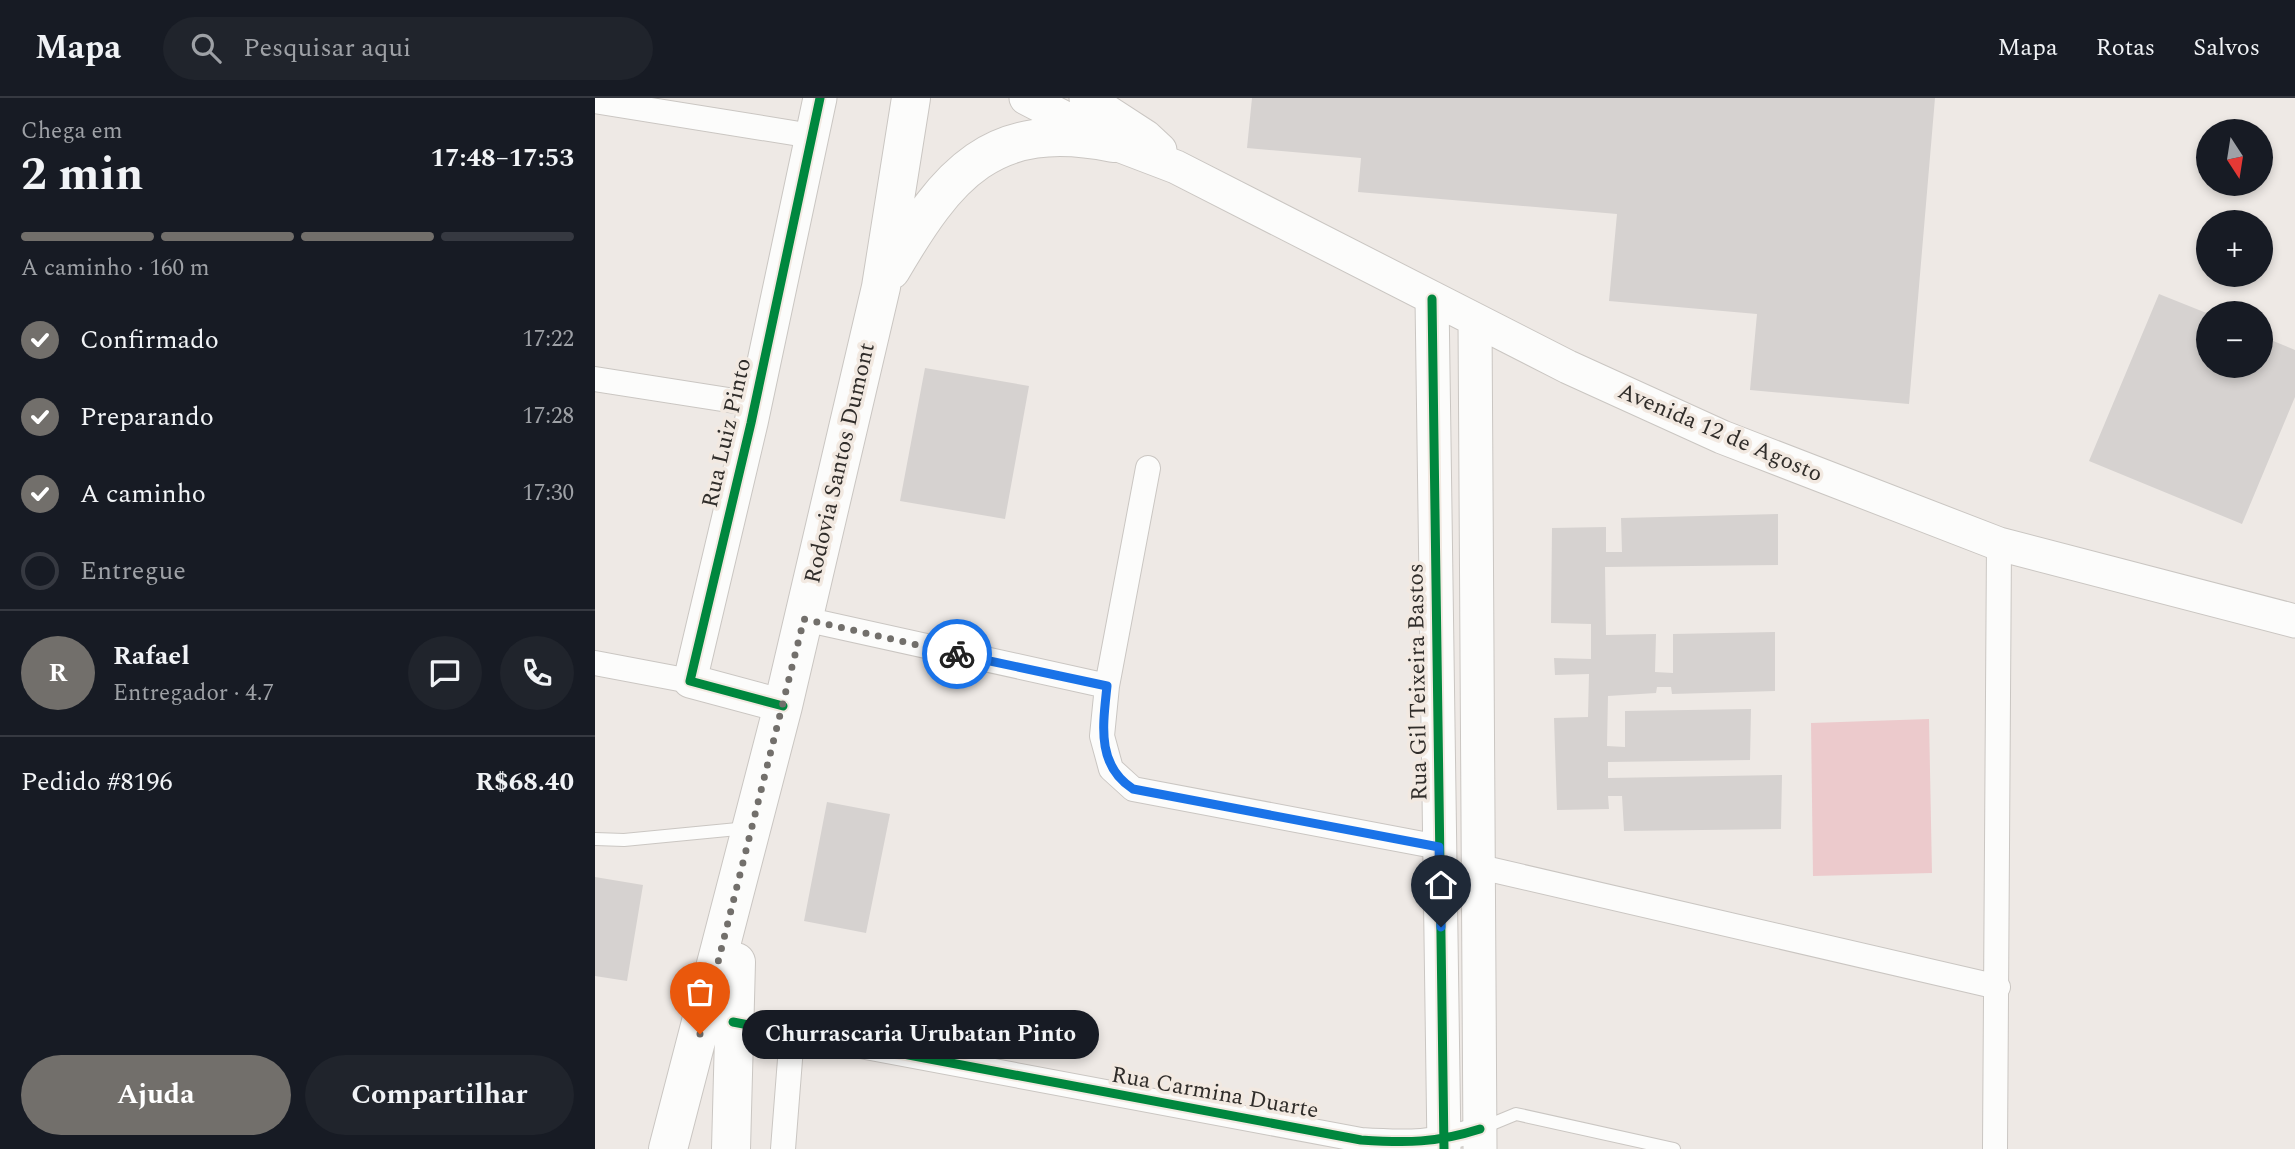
<!DOCTYPE html>
<html lang="pt">
<meta charset="utf-8">
<style>
:root{--surface:#171b24;--page:#20242c;--text:#f1f3f6;--muted:#9ea1a6;--line:#363941;--accent:#726f6b}
body{margin:0;font-family:Spectral,serif;background:var(--page);color:var(--text);height:100vh;display:flex;flex-direction:column;font-size:26px;white-space:nowrap}
*{box-sizing:border-box;margin:0}
p{font-size:23px;color:var(--muted)}
.icon{flex:none;width:38px;height:38px;fill:none;stroke:currentColor;stroke-width:2;stroke-linecap:round;stroke-linejoin:round}
.map{position:relative;flex:1;overflow:hidden}
.details{display:flex;flex-direction:column;background:var(--surface);width:595px}
.details>*{flex:none}
.needle{width:46px;rotate:168deg}
.fabs{position:absolute;left:1601px;top:21px;display:grid;gap:14px}
.fabs a{display:grid;place-items:center;width:77px;height:77px;border-radius:50%;background:var(--surface);box-shadow:0 4px 10px #0003;font-size:35px}
.pin{position:absolute;display:grid;place-items:center;width:60px;height:60px;color:#fff;margin:-72px -30px;border-radius:50% 50% 50% 0;rotate:-45deg;box-shadow:0 0 7px #0007}
.pin .icon{rotate:45deg}
.courier{position:absolute;display:grid;place-items:center;width:70px;height:70px;margin:-35px;border:5px solid #1a73e8;border-radius:50%;background:#fff;color:#222;box-shadow:0 2px 9px #0007}
.bubble{position:absolute;height:49px;border-radius:24px;background:var(--surface);box-shadow:0 4px 10px #0003;font-size:23px;font-weight:700;line-height:49px;text-align:center}
.head em{font-style:normal;font-weight:700}
.head div{display:flex;flex-direction:column-reverse}
.head{display:flex;align-items:center;justify-content:space-between;height:119px;padding:0 21px}
h1{font-size:46px;font-weight:700;line-height:52px}
.bar{display:grid;grid-template-columns:repeat(4,1fr);gap:10px 7px;align-content:center;height:84px;padding:0 21px}
.bar i{height:9px;border-radius:5px;background:var(--line)}
.bar .current{background:var(--accent)}
.bar p{grid-column:span 4}
.line{display:flex;align-items:center;gap:18px;padding:0 21px;border-top:2px solid var(--line)}
.line div{flex:1}
.round{display:grid;place-items:center;flex:none;width:74px;height:74px;border-radius:37px;background:var(--page)}
ol{padding:0 21px;list-style:none}
li{display:flex;align-items:center;gap:21px;height:77px}
li p{margin-inline-start:auto}
li .icon{padding:7px;border-radius:50%;background:var(--accent);color:#fff;stroke-width:4}
li:last-child{color:var(--muted)}
li i{width:38px;height:38px;border:4px solid var(--line);border-radius:50%}
.action{display:flex;gap:14px;margin-top:auto;padding:14px 21px}
.action a{flex:1;height:80px;border-radius:42px;background:var(--accent);color:#fff;font-size:28px;font-weight:700;line-height:80px;text-align:center}
.action a+a{background:var(--page);color:var(--text)}
header{display:flex;align-items:center;gap:42px;box-sizing:border-box;height:98px;padding:0 35px;background:var(--surface);border-bottom:2px solid var(--line)}
header strong{font-size:33px}
nav{display:flex;gap:38px;margin-inline-start:auto;font-size:24px}
.search{width:490px;height:63px;background:var(--page);display:flex;align-items:center;gap:18px;box-sizing:border-box;padding:0 24px;border-radius:38px;color:var(--muted);font-size:26px}
main{display:flex;flex:1;min-height:0}
.map>svg:first-child{display:block}
.green{fill:#eccacc}
.building{fill:#d6d2d0}
.lines{fill:none;stroke-linecap:round;stroke-linejoin:round}
.lane-casing{stroke:#cac6c2;stroke-width:14}
.street-casing{stroke:#cac6c2;stroke-width:26}
.secondary-casing{stroke:#cac6c2;stroke-width:35}
.highway-casing{stroke:#cac6c2;stroke-width:40}
.lane{stroke:#fcfcfb;stroke-width:12}
.street{stroke:#fcfcfb;stroke-width:24}
.secondary{stroke:#fcfcfb;stroke-width:33}
.highway{stroke:#fcfcfb;stroke-width:38}
.cycleway-casing{stroke:#f2e9e1;stroke-width:13}
.cycleway{stroke:#00873e;stroke-width:9}
.done{stroke:#726f6b;stroke-width:7;stroke-dasharray:0 12.6}
.route{stroke:#1a73e8;stroke-width:9}
.labels{text-anchor:middle;dominant-baseline:central;stroke-width:7;stroke-linejoin:round;paint-order:stroke}
.street-label{font-size:23px;fill:#302d2a;stroke:#f2e9e1}
</style>
<header>
<strong>Mapa</strong>
<div class="search"><svg class="icon" aria-label="search" viewBox="0 0 24 24"><circle cx="10" cy="10" r="6"/><path d="M15 15l6 6"/></svg>Pesquisar aqui</div>
<nav><a>Mapa</a><a>Rotas</a><a>Salvos</a></nav>
</header>
<main>
<section class="details">
<div class="head"><div><h1>2 min</h1><p>Chega em</p></div><em>17:48–17:53</em></div>
<div class="bar"><i class="current"></i><i class="current"></i><i class="current"></i><i></i><p>A caminho · 160 m</p></div>
<ol>
<li><svg class="icon" aria-label="check" viewBox="0 0 24 24"><path d="M5 12l5 5 9-10"/></svg>Confirmado<p>17:22</p></li>
<li><svg class="icon" aria-label="check" viewBox="0 0 24 24"><path d="M5 12l5 5 9-10"/></svg>Preparando<p>17:28</p></li>
<li><svg class="icon" aria-label="check" viewBox="0 0 24 24"><path d="M5 12l5 5 9-10"/></svg>A caminho<p>17:30</p></li>
<li><i></i>Entregue</li>
</ol>
<div class="line" style="height:126px"><b class="round" style="background:var(--accent);color:#fff">R</b><div><b>Rafael</b><p>Entregador · 4.7</p></div><a class="round"><svg class="icon" aria-label="chat" viewBox="0 0 24 24"><path d="M4 5h16v11H9l-5 4z"/></svg></a><a class="round"><svg class="icon" aria-label="phone" viewBox="0 0 24 24"><path d="M5 4h4l2 5-3 2q2 4 5 5l2-3 5 2v4C11 20 4 13 5 4z"/></svg></a></div>
<div class="line" style="height:91px"><div>Pedido #8196</div><b>R$68.40</b></div>
<div class="action"><a>Ajuda</a><a>Compartilhar</a></div>
</section>
<div class="map">
<svg width="1700" height="1051" viewBox="0 0 1700 1051">
<rect width="100%" height="100%" fill="#eee9e5"/>
<!-- green -->
<path class="green" d="M1334,621L1337,775L1218,778L1216,625Z"/>
<!-- building -->
<path class="building" d="M657,0H1340L1314,306L1155,292L1162,216L1014,203L1022,116L763,94L766,60L652,50Z
M1564,196L1614,216V268H1666V238L1700,252V299L1647,426L1494,363Z
M330,270L434,288L410,421L305,403Z
M1183,416V467L1010,469L1011,537L1061,536L1060,574L1078,575V536L1180,534V593L1077,596L1076,589H1062L1061,595L1013,598L1012,648L1030,649V613L1156,611L1155,662L1013,664V680L1187,677L1186,731L1029,733L1027,698H1013L1014,711L962,712L959,620L993,619L994,576L960,577L959,560L996,561V526L956,525L957,430L1011,429V454H1027L1026,420Z
M232,704L295,716L271,835L209,823Z
M0,779L48,787L32,883L0,878Z"/>
<g class="lines">
<defs>
<path id="lane" d="M0,741L29,742L153,730
M887,1030L921,1016L1079,1051"/>
<path id="street" d="M0,3L217,38
M0,281L159,306
M553,370L512,588L507,638L516,671L538,691L844,749
M209,521L512,588
M0,565L95,583
M885,769L1403,889
M138,924L766,1042C812,1045 841,1045 885,1031
M188,1051L197,936
M1400,1051L1404,446"/>
<path id="secondary" d="M431,0L518,45L581,69L973,269L1127,339L1404,446L1700,523
M491,0L551,39L565,52
M837,201L849,1051
M880,223L885,1051
M188,608L95,583L156,325L225,0"/>
<path id="highway" d="M296,172C352,76 397,20 518,45
M73,1051L188,608L286,189L316,0
M136,1051L141,864"/>
</defs>
<!-- lane casing -->
<use href="#lane" class="lane-casing"/>
<!-- street casing -->
<use href="#street" class="street-casing"/>
<!-- secondary casing -->
<use href="#secondary" class="secondary-casing"/>
<!-- highway casing -->
<use href="#highway" class="highway-casing"/>
<!-- lane -->
<use href="#lane" class="lane"/>
<!-- street -->
<use href="#street" class="street"/>
<!-- secondary -->
<use href="#secondary" class="secondary"/>
<!-- highway -->
<use href="#highway" class="highway"/>
<defs>
<path id="cycleway" d="M837,201L849,1051
M188,608L95,583L156,325L225,0
M138,924L766,1042C812,1045 841,1045 885,1031"/>
</defs>
<!-- cycleway casing -->
<use href="#cycleway" class="cycleway-casing"/>
<!-- cycleway -->
<use href="#cycleway" class="cycleway"/>
</g>
<g class="lines">
<!-- done -->
<path class="done" d="M105,936L209,521L362,556"/>
<!-- route -->
<path class="route" d="M362,556L512,588C508,627 501,667 538,691L844,749L846,829"/>
</g>
<g class="labels">
<!-- street labels -->
<g class="street-label">
<text transform="translate(132 335) rotate(-77)">Rua Luiz Pinto</text>
<text transform="translate(1125 335) rotate(23)">Avenida 12 de Agosto</text>
<text transform="translate(245 365) rotate(-77)">Rodovia Santos Dumont</text>
<text transform="translate(823 584) rotate(-91)">Rua Gil Teixeira Bastos</text>
<text transform="translate(620 995) rotate(10)">Rua Carmina Duarte</text>
</g>
</g>
</svg>
<div class="fabs">
<a><svg class="needle" viewBox="-14 -14 28 28"><path d="M0-13l5 13h-10z" fill="#e53935"/><path d="M0 13l5-13h-10z" fill="#9ea1a6"/></svg></a>
<a>+</a>
<a>−</a>
</div>
<div class="pin" style="left:105px;top:936px;background:#ea580c"><svg class="icon" aria-label="bag" viewBox="0 0 24 24"><path d="M5 8h14l-1 12H6zM9 8a3 3 0 0 1 6 0"/></svg></div>
<div class="pin" style="left:846px;top:829px;background:#1f2937"><svg class="icon" aria-label="home" viewBox="0 0 24 24"><path d="M3 11l9-7 9 7M6 9v11h12V9"/></svg></div>
<div class="courier" style="left:362px;top:556px"><svg class="icon" aria-label="bike" viewBox="0 0 24 24"><circle cx="6" cy="16" r="4"/><circle cx="18" cy="16" r="4"/><path d="M6 16l4-8h5l3 8M10 8l3 8H6M13 5h3"/></svg></div>
<div class="bubble" style="left:147px;top:912px;width:357px">Churrascaria Urubatan Pinto</div>
</div>
</main>
